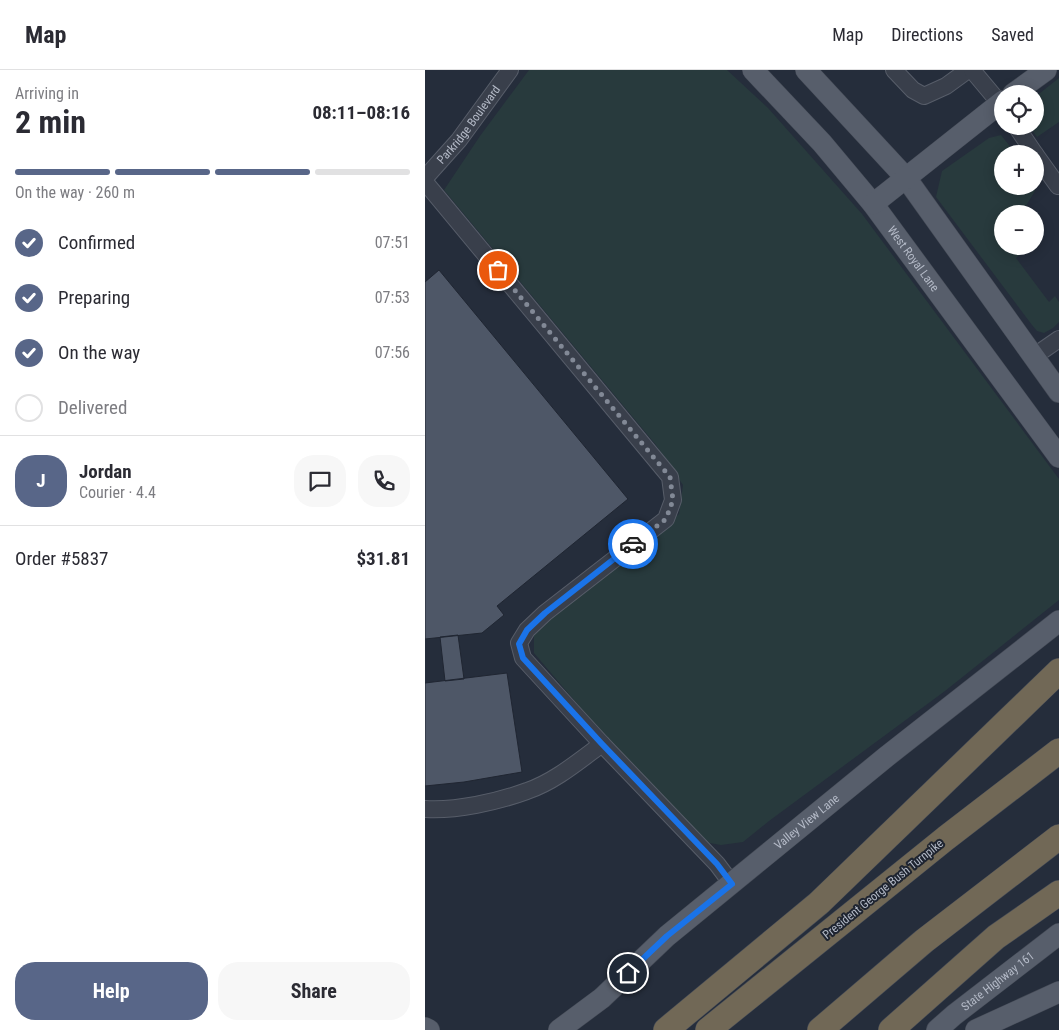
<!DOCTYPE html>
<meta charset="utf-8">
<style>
:root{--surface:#fff;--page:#f7f7f7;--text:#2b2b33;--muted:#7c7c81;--line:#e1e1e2;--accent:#586688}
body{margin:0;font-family:"Roboto Condensed",sans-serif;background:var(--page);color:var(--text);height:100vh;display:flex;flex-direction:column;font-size:19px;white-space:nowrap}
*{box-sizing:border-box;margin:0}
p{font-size:16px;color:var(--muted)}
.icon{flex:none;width:28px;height:28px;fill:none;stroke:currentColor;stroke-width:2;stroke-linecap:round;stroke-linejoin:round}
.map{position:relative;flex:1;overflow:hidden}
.side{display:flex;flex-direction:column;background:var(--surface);width:425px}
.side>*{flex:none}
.tools{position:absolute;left:569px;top:15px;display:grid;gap:10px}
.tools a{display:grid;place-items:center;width:50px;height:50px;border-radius:50%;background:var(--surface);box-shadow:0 2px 12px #0003;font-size:25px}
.pin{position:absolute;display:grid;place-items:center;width:42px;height:42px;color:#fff;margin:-21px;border:2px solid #fff;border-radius:50%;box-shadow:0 1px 5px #0007}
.courier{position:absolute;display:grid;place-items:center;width:50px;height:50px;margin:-25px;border:4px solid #1a73e8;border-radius:50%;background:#fff;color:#222;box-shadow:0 1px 6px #0007}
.headline em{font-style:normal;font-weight:700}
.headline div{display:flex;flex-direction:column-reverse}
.headline{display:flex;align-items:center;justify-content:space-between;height:85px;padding:0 15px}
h1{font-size:32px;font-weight:700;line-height:38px}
.bar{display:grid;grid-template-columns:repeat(4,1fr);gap:8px 5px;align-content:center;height:60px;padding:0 15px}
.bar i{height:6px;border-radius:4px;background:var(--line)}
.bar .selected{background:var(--accent)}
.bar p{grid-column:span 4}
.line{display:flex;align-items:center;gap:12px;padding:0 15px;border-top:1px solid var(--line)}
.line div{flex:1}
.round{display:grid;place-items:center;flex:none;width:52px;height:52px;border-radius:20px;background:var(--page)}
ol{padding:0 15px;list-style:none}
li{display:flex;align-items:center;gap:15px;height:55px}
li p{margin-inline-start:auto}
li .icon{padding:5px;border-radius:50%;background:var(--accent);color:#fff;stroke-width:4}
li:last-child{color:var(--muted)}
li i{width:28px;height:28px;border:2px solid var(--line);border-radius:50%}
.primary-button{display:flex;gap:10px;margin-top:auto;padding:10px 15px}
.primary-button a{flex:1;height:58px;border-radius:20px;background:var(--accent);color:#fff;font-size:20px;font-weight:700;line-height:58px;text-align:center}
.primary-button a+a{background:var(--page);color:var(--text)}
header{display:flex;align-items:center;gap:30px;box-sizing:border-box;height:70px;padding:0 25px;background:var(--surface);border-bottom:1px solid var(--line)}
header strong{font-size:24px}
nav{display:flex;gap:28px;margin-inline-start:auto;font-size:18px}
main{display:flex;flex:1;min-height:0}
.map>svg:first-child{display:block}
.green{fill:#283a3d}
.building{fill:#4e5767;stroke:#202632}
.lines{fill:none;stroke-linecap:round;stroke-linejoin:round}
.minor-casing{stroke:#575d69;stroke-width:18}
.major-casing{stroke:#424854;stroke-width:22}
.highway-casing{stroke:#444a56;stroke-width:26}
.minor{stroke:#393f4b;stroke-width:16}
.major{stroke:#575e6b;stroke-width:21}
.highway{stroke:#716856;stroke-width:25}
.done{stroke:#828996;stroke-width:5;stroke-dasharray:0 9}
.route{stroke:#1a73e8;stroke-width:6}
.labels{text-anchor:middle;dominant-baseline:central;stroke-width:4;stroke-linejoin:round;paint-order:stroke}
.street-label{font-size:12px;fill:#b4bac7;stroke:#1e2430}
</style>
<header>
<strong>Map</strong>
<nav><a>Map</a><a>Directions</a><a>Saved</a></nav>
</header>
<main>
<section class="side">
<div class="headline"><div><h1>2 min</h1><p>Arriving in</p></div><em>08:11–08:16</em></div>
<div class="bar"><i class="selected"></i><i class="selected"></i><i class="selected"></i><i></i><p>On the way · 260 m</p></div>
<ol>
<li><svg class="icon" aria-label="check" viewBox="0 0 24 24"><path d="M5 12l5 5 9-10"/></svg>Confirmed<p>07:51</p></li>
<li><svg class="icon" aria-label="check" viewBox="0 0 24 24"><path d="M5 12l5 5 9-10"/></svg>Preparing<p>07:53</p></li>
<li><svg class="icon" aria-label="check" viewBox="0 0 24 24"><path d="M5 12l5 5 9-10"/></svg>On the way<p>07:56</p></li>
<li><i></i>Delivered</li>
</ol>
<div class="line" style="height:90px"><b class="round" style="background:var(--accent);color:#fff">J</b><div><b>Jordan</b><p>Courier · 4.4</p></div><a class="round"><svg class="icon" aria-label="chat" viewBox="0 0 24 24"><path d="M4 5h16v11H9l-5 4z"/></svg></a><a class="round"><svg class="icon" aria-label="phone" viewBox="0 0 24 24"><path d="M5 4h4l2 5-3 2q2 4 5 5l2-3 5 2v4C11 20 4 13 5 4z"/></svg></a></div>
<div class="line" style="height:65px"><div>Order #5837</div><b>$31.81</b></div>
<div class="primary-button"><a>Help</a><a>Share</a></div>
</section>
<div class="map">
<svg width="634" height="960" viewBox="0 0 634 960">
<rect width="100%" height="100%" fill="#252d3b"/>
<!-- green -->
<path class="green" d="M104,0H302L343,38L437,144L634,409V530L520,621L344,751L318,772L296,775L268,770L109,583V562L254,444L258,415L231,375L19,120L55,66Z
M634,8V52L612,67L604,56H610V27Z
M576,65L591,84H578V116H609L610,121L596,144H578V176H598L600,180L591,188L624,232L630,226L634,232V252L628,258L619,263L612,261L607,255L511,127L517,101L564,68Z"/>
<!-- building -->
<path class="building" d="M14,200L203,429L72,536L79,545L57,563L0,569V212Z
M33,565L39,609L20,611L15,567Z
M82,603L97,702L39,712L0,716V613Z"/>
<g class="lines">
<defs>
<g id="minor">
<path d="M469,0L488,20L499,26L521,16L543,0"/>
<path d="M547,0L578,37"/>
<path d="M591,56L610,84"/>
<path d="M610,84L633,116"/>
<path id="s1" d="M0,108L34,70L85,0"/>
<path d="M0,112L245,407L248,430L241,449L120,543L102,560L94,573L98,588L177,674"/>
<path d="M608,287L634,269"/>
<path d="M0,739C31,741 72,732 102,721C129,712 154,691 177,674L292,794L307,814"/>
</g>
<g id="major">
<path id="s2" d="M328,0L397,73L448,134L634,387"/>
<path d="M381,0L481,108L634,322"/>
<path d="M588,24L621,0"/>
<path d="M448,134L578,31"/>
<path d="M0,958L4,960"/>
<path id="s3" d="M134,960L177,928L242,866L461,687L634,551"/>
<path id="s4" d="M512,960L529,945L634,864"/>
<path d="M551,960L634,922"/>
</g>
<path id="highway" d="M241,960L394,833L634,601
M283,960L521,768L634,681
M395,960L499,871L634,767
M466,960L571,867L634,823"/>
</defs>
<!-- minor casing -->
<use href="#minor" class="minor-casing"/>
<!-- major casing -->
<use href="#major" class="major-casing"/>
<!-- highway casing -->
<use href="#highway" class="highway-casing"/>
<!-- minor -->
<use href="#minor" class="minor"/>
<!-- major -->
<use href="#major" class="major"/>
<!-- highway -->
<use href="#highway" class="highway"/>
</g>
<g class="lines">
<!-- done -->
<path class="done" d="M73,200L245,407L248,430L241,449L208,474"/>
<!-- route -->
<path class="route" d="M203,903L242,866L307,814L292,794L177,674L98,588L94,574L102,560L120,543L208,474"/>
</g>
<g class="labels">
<!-- street labels -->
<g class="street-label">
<text stroke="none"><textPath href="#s1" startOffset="69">Parkridge Boulevard</textPath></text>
<text stroke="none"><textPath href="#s2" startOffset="248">West Royal Lane</textPath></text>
<text stroke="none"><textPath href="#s3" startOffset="324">Valley View Lane</textPath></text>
<text transform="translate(458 819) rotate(-39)">President George Bush Turnpike</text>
<text stroke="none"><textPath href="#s4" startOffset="78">State Highway 161</textPath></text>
</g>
</g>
</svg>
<div class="tools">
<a><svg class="icon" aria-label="locate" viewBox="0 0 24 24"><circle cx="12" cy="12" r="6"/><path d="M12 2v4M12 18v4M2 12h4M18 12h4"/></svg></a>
<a>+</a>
<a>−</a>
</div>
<div class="pin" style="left:73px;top:200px;background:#ea580c"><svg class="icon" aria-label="bag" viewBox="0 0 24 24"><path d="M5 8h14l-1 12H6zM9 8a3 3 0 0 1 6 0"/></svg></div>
<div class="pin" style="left:203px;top:903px;background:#1f2937"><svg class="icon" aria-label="home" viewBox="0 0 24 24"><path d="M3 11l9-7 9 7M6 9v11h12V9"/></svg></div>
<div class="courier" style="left:208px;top:474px"><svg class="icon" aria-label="car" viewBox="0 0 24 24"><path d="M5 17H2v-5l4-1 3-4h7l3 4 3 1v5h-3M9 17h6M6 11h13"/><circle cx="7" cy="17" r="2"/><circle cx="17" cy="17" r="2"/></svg></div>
</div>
</main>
